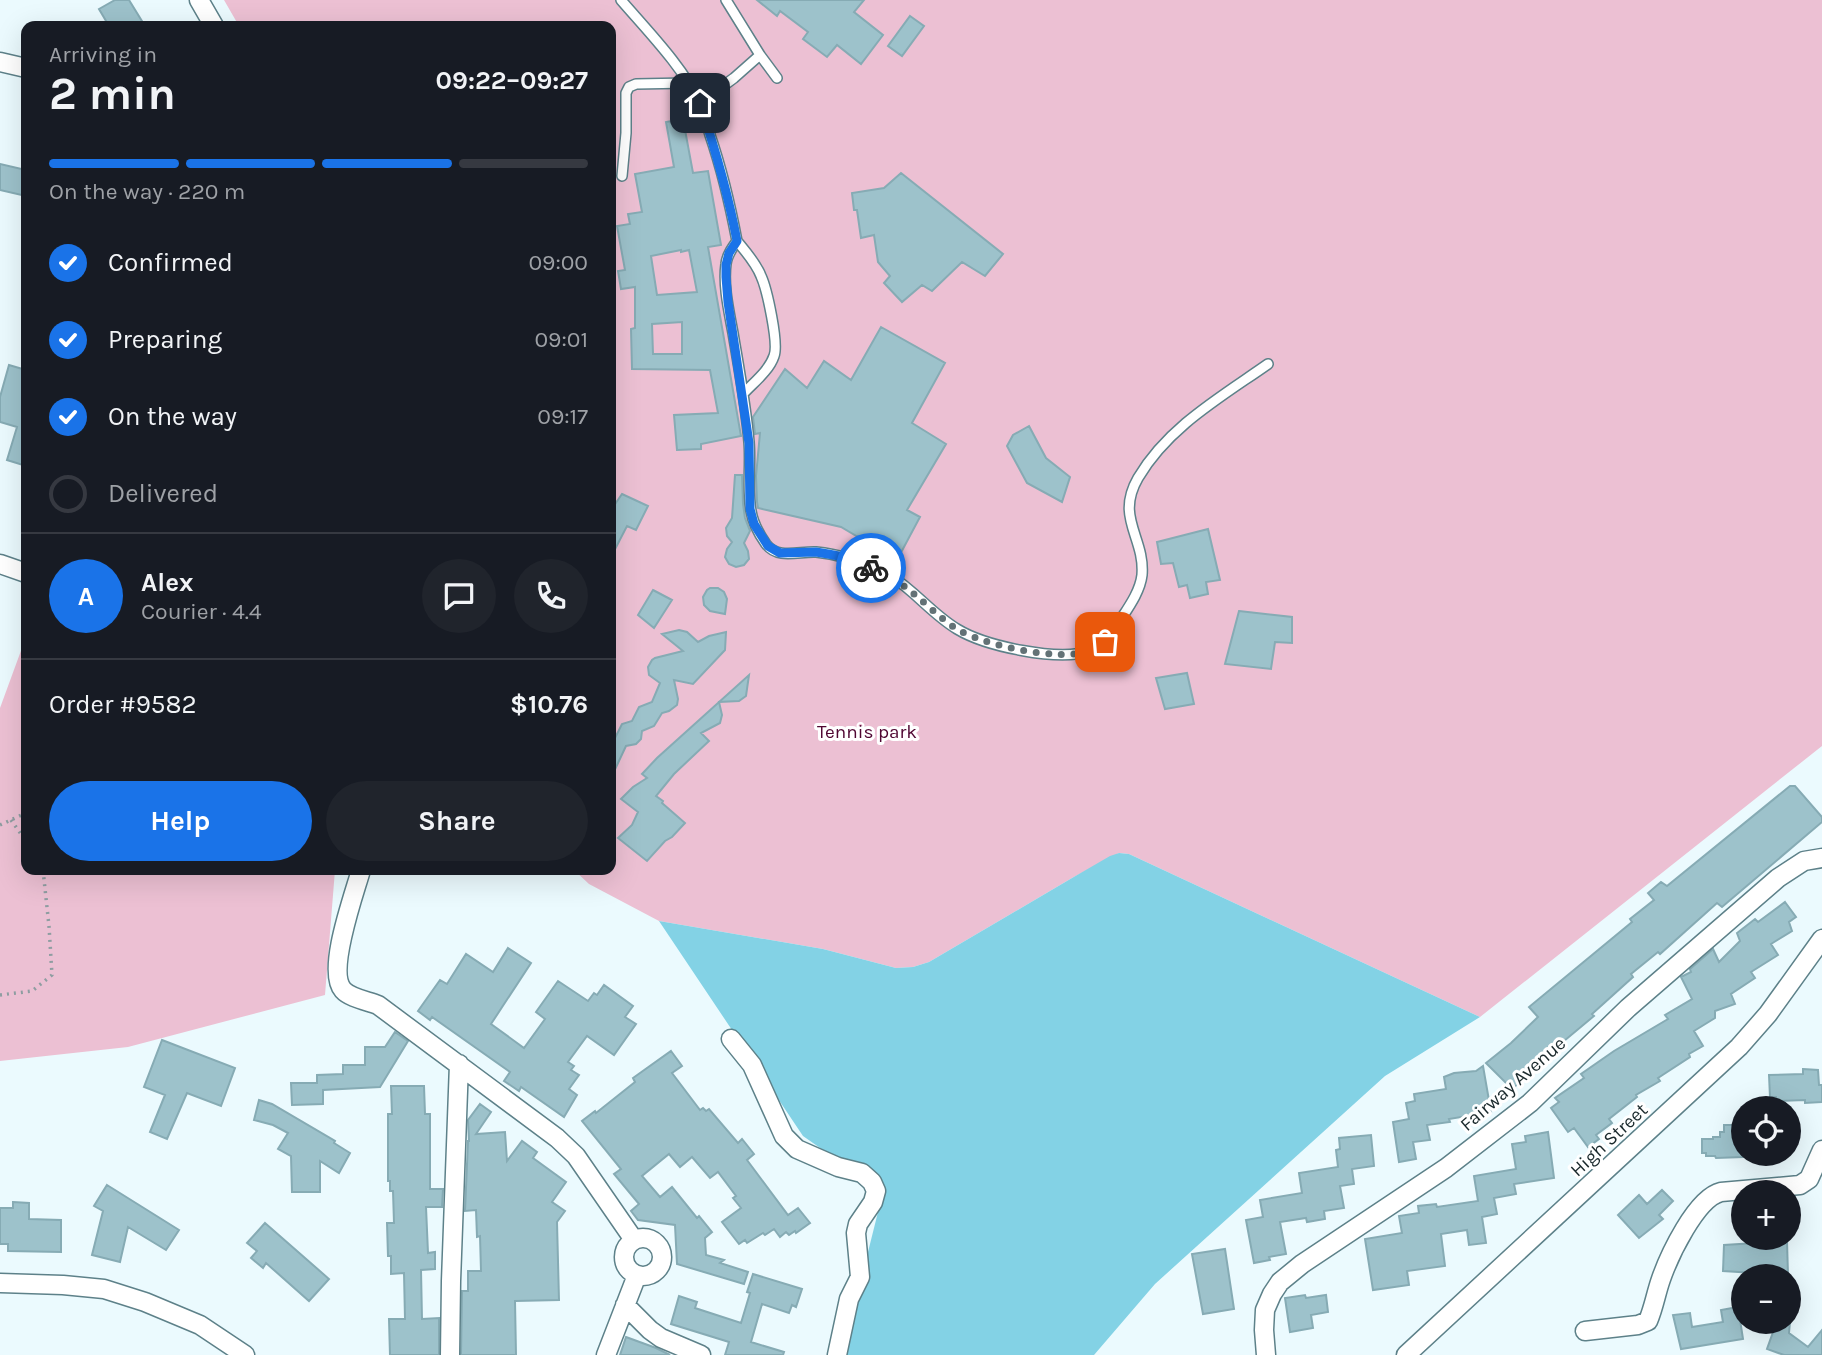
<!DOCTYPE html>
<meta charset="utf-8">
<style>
:root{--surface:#171b24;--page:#20242c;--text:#f1f3f6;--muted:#9ea1a6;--line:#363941;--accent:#1a73e8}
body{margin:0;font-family:Karla,sans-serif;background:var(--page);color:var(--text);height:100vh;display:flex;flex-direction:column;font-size:26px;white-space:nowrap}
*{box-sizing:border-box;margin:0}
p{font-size:23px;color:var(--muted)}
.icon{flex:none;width:38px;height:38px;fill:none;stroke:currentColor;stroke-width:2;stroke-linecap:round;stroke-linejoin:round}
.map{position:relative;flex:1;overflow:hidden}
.side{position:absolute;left:21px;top:21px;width:595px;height:854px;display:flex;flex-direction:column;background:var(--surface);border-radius:14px;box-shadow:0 7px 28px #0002}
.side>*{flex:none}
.controls{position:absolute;left:1731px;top:1096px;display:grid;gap:14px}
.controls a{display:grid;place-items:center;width:70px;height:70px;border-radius:50%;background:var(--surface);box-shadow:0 7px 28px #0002;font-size:35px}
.pin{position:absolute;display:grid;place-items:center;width:60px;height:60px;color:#fff;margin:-30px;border-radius:14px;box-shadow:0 4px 10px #0006}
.courier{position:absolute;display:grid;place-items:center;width:70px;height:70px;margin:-35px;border:5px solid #1a73e8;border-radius:50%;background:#fff;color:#222;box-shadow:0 2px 9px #0007}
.head em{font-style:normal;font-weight:700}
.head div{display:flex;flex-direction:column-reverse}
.head{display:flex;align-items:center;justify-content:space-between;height:119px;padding:0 28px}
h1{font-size:46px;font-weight:700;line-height:52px}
.bar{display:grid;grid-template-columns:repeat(4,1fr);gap:10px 7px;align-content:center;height:84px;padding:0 28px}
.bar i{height:9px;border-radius:5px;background:var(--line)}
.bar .selected{background:var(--accent)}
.bar p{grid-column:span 4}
.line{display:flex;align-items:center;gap:18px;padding:0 28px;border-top:2px solid var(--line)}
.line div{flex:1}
.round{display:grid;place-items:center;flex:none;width:74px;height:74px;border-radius:37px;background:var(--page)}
ol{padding:0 28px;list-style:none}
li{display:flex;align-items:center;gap:21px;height:77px}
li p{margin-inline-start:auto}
li .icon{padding:7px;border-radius:50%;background:var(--accent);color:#fff;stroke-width:4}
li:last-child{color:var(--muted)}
li i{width:38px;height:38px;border:4px solid var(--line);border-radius:50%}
.button{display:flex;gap:14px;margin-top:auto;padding:14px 28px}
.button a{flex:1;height:80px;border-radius:42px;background:var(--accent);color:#fff;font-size:28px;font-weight:700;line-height:80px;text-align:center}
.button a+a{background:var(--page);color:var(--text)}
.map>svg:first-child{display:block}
.green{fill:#ecc0d3}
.water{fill:#83d2e5}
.building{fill:#9dc2cb;stroke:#86abb4;stroke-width:2;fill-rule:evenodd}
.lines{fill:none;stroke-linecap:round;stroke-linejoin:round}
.service-casing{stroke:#5d8189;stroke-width:12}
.minor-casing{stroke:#5d8189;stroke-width:21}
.path{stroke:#8e9da1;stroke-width:3.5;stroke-dasharray:2 5;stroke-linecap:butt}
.service{stroke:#fff;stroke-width:9}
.minor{stroke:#fff;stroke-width:18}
.done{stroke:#637276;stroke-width:7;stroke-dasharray:0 12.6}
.route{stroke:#1a73e8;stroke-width:9}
.labels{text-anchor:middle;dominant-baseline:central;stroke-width:6;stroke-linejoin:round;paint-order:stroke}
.park-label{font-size:19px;fill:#4f0531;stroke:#fff}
.street-label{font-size:19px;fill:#1a292c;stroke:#fff}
</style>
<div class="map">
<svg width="1822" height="1355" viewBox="0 0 1822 1355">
<rect width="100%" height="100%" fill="#ebfafe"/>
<!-- green -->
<path class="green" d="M224,0H1822V746L1480,1017L1129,854L1119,853L1072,878L929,962L913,967L896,968L823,949L659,921L589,884L574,870H611V26H239Z
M26,637V870H335L325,995L128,1047L0,1061V708Z"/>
<!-- water -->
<path class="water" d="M1119,853L1129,854L1480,1017L1385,1076L1155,1284L1094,1355H846L861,1280L883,1192L803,1136L659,921L823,949L896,968L913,967L929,962L1072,878L1110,856Z"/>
<!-- building -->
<path class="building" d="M115,0H129L145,26H109L99,9Z
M757,0H864L854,12L883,35L861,64L837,45L827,57L803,39L808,32L780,11L777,16Z
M910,16L924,26L902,56L888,46Z
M683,119L693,173L708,171L721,245L708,247L741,436L701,444V449L677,450L674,415L718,413L710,370L632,369L631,329L635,328V287L621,289L618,271L625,270L617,226L630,224L628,214L642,212L635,174L674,167L666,122ZM681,250V252L689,250L697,292L657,295L651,256ZM682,322V354H653L652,324Z
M0,164L26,170V196L0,190Z
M901,173L1003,254L985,276L962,262L932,291L922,285L902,302L884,283L890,276L878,262L874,235L861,238L857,210H854L852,193L884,188Z
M881,327L945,363L912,423L946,444L907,510L920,517L897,560L841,527L758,508L757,502L756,476L760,433L755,434L753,417L785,369L807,388L824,361L851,380Z
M9,365L26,370V466L7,460L17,427L0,422V397Z
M1029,426L1046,458L1070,477L1062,502L1027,483L1007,446L1013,435Z
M735,475H742L743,504L745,518L750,531L744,543L748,551L749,559L744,565L736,567L729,564L725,557L727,549L732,542L727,536L726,528L732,518Z
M622,494L648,506L636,530L627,526L611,557V510Z
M1208,529L1220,580L1206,582L1208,594L1190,598L1187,585L1179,587L1173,563L1161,564L1157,542Z
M710,588H718L724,592L727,599L725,614L710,611L704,605L703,597L707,590Z
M653,590L672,600L654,628L638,615Z
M1239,611L1292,617V643L1275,642L1271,669L1225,664Z
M679,630L687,632L698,642L709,636L726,632L725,650L693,684L674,680L678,699L677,705L669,711L662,713L654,726L642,731L641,739L636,744L626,746L611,778V738H615L622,724L632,721L639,707L652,702L660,683L649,675L648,667L652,660L655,658L683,651L662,634Z
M1187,673L1194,704L1165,709L1156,678Z
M749,675L746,696L739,701L719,702L722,715L720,723L701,733L709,741L674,774L656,796L663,801L662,803L685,823L672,837L665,841L647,861L618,838L632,825L638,812L621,799L633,787L647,778L642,774L657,758Z
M1790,786H1795L1822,817V822L1722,907L1717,903L1660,954L1658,952L1631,974L1633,977L1592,1014L1594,1016L1558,1046L1560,1048L1512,1089L1486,1063L1511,1043L1538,1017L1529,1007L1632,922L1630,919L1654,900L1648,893L1661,882L1667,886Z
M1785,902L1796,917L1789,922L1792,931L1771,944L1778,955L1751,972L1755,978L1731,994L1735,1004L1715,1011V1018L1694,1031L1703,1046L1689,1054L1690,1057L1658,1078L1660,1081L1636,1095L1637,1097L1609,1119L1612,1123L1596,1135L1599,1139L1588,1147L1574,1128L1568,1132L1551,1108L1559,1102L1555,1098L1584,1078L1581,1074L1614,1051L1668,1019L1665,1015L1692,999L1681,977L1691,972L1690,969L1713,949L1719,962L1740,941L1737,933L1755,919L1758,922Z
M508,948L531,963L491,1024L524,1048L545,1019L536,1012L558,981L588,1001L594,993L597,995L604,985L633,1006L625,1017L636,1024L614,1055L587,1036L568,1062L574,1066L571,1070L579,1075L569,1089L577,1095L564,1117L521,1087L519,1091L504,1081L510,1072L432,1017L430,1020L418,1011L440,980L447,984L466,954L493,972Z
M395,1032L408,1041L380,1087L323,1090V1104L292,1105L291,1083H317V1075L343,1074V1065H365V1047H385Z
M162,1040L235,1068L221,1106L187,1093L167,1139L150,1132L165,1095L144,1087Z
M671,1051L682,1066L672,1073L700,1110L703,1108L706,1111L709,1109L738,1143L742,1139L754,1154L747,1160L788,1215L798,1208L810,1223L796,1233L795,1231L789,1235L786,1232L780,1237L774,1229L765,1235L763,1233L747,1243L745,1240L739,1244L722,1222L741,1208L733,1198L736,1196L718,1172L710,1178L692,1157L680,1167L669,1154L642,1176L660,1197L672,1187L697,1218L699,1216L712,1232L705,1238L706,1255L724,1260L720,1263L748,1272L744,1284L677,1264L675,1225L638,1220L631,1211L639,1204L614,1174L621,1169L582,1121L595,1111L596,1113L635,1082L633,1078Z
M1483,1066L1491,1112L1449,1119L1450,1122L1427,1125L1430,1140L1413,1142L1416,1159L1399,1162L1393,1122L1409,1119L1406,1103L1415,1101L1414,1094L1446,1089L1444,1077L1454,1073L1476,1071Z
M1803,1069L1818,1070L1819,1085H1822V1102L1805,1103V1100L1776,1101V1097H1770L1769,1075L1803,1074Z
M391,1086H424L425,1114H430V1189H443L442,1207H426L428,1253L435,1252V1269L421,1270L422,1319L439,1318V1355H390L389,1319H405L404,1273L391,1274V1256H388L387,1223H394L393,1191H390V1181H388V1114H392Z
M259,1100L272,1104L335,1141L334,1143L350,1153L339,1173L320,1161V1192H292L291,1156L278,1149L288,1133L273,1125L254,1120Z
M480,1104L491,1112L476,1134L505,1132L507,1161L522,1141L537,1152L533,1158L566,1182L552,1202L565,1211L557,1222L559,1300L515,1301L516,1355H461L462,1291H468V1271H481L480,1236L477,1237L476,1210L465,1211L468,1141H469L468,1120Z
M1724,1125H1739V1132H1743V1157L1716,1158L1715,1156H1706V1153H1702V1139H1713V1137H1720V1132H1724Z
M1548,1132L1554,1178L1514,1184L1516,1194L1494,1198L1497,1214L1482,1217L1486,1243L1469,1245L1467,1230L1441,1234L1445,1266L1407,1271L1409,1285L1373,1290L1365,1239L1402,1233L1399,1216L1419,1213L1418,1206L1436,1204L1437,1207L1478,1201L1474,1176L1516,1169L1512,1144L1526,1142L1525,1136Z
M1371,1135L1374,1166L1352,1169L1354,1184L1340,1186L1344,1208L1324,1211L1325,1219L1307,1222L1306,1218L1280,1222L1286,1254L1269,1257L1270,1260L1254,1263L1246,1220L1263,1217L1260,1200L1302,1193L1299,1173L1338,1167L1336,1150L1340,1149L1339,1138Z
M107,1185L179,1230L166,1250L128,1227L120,1262L92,1255L103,1211L94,1206Z
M1662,1190L1673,1201L1659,1215L1663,1219L1639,1238L1618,1215L1639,1195L1647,1204Z
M13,1202L29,1203V1219L61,1220V1252L8,1251V1244H0V1208H13Z
M265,1223L329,1279L309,1301L266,1263L263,1268L251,1258L257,1251L247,1243Z
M1787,1241L1788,1275L1723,1271L1724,1245Z
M1225,1249L1234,1309L1203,1314L1192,1254Z
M753,1274L802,1289L796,1307L792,1305L789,1313L762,1304L751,1342L784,1352L783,1355H725L729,1342L671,1324L679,1296L697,1302L695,1308L741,1323L750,1293L747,1292Z
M1305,1295L1306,1298L1326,1295L1328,1312L1311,1315L1313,1328L1290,1332L1285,1298Z
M1738,1307L1743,1339L1681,1349L1673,1315L1690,1313L1692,1327L1723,1322L1721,1310Z
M1777,1321L1790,1322L1789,1333L1808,1347L1822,1330V1355H1784L1767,1349Z
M626,1337L656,1348L670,1355H620Z"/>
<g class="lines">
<defs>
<path id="service" d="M621,0C646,29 685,69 700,104C704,114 707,125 710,135C722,170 730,204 737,241C732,248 727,255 726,264C723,286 729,311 733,333C739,369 746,406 749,442C751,465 747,489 751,511C753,524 759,534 766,544C778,560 799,551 816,552C826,553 837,555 847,558C861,563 879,568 891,576C915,591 932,614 957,629C985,646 1058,662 1090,651C1103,646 1112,634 1119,622C1128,608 1140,592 1142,575C1145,537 1115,518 1138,478C1168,427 1221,397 1268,364
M760,55L777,78
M700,103L734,78L760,55L726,0
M622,176L626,133V93L629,87L636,84L688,83
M737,241C746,252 756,263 761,276C767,289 779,344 774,356C769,371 753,383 743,394"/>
<path id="minor" d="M199,0L214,26
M0,62L26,68
M0,564L26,573
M361,870C354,895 326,971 343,990C350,998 368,1001 378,1005L557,1138L576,1156L634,1240
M731,1039L752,1065L784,1136L797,1149L838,1167L862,1173L872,1182L876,1191L873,1202L858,1224L856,1233L860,1277L849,1299L837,1355
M624 1257a19 19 0 1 1 38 0a19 19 0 1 1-38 0Z
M0,1283L63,1285L104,1289L145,1302L200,1325L245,1355
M625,1305L650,1330L661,1338L701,1355
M1585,1331L1638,1325L1648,1321C1654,1307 1656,1293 1661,1279C1669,1256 1696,1198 1721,1192L1800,1185L1809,1179L1822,1150
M450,1355L451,1281L459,1064
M606,1355L637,1275
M1266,1355L1264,1330L1265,1310L1272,1294L1280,1282L1302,1264L1446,1168L1530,1103L1628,1008L1778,878L1804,861L1822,858
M1406,1355L1739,1047L1768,1014L1822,939"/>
</defs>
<!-- service casing -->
<use href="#service" class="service-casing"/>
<!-- minor casing -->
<use href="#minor" class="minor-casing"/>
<!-- path -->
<path class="path" d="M11,820L26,841
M0,825L26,813
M0,995L32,991L52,975L49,926L43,870"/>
<!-- service -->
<use href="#service" class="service"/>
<!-- minor -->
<use href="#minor" class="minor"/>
</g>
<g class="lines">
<!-- done -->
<path class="done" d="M871,568C907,581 925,607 955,628C981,645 1062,663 1092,650C1096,648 1101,644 1105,642"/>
<!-- route -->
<path class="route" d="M700,103C715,149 728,193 737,241L729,253L726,265V277L728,302L749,443L750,509L754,524L768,546L780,553L816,552L828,554L844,557L871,568"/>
</g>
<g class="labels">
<!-- park labels -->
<g class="park-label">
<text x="867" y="732">Tennis park</text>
</g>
<!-- street labels -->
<g class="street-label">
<text transform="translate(1513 1084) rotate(-41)">Fairway Avenue</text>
<text transform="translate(1609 1140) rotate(-43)">High Street</text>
</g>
</g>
</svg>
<div class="controls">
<a><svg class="icon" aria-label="locate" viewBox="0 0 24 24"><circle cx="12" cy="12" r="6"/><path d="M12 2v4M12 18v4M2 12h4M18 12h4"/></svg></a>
<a>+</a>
<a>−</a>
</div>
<div class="pin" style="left:1105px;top:642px;background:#ea580c"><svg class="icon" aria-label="bag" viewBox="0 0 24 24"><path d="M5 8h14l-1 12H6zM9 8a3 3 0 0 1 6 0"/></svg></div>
<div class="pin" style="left:700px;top:103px;background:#1f2937"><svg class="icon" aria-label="home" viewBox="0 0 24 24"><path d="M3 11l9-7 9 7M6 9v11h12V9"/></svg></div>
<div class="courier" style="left:871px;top:568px"><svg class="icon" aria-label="bike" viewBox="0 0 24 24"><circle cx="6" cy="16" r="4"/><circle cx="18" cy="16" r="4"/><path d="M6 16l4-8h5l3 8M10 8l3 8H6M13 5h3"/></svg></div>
<section class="side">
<div class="head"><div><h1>2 min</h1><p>Arriving in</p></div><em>09:22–09:27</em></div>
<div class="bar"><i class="selected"></i><i class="selected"></i><i class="selected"></i><i></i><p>On the way · 220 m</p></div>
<ol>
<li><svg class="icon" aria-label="check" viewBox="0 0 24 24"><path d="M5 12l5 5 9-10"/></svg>Confirmed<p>09:00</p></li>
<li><svg class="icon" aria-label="check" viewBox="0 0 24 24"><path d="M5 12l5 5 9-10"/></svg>Preparing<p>09:01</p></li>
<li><svg class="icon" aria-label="check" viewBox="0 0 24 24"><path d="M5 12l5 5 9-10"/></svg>On the way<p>09:17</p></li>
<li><i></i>Delivered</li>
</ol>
<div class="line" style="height:126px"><b class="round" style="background:var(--accent);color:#fff">A</b><div><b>Alex</b><p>Courier · 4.4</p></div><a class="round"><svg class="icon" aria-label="chat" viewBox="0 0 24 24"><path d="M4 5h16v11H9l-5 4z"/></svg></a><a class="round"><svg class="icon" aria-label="phone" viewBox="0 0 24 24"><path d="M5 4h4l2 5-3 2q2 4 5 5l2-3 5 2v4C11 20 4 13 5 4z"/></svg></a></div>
<div class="line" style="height:91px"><div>Order #9582</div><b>$10.76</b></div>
<div class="button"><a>Help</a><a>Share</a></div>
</section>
</div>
